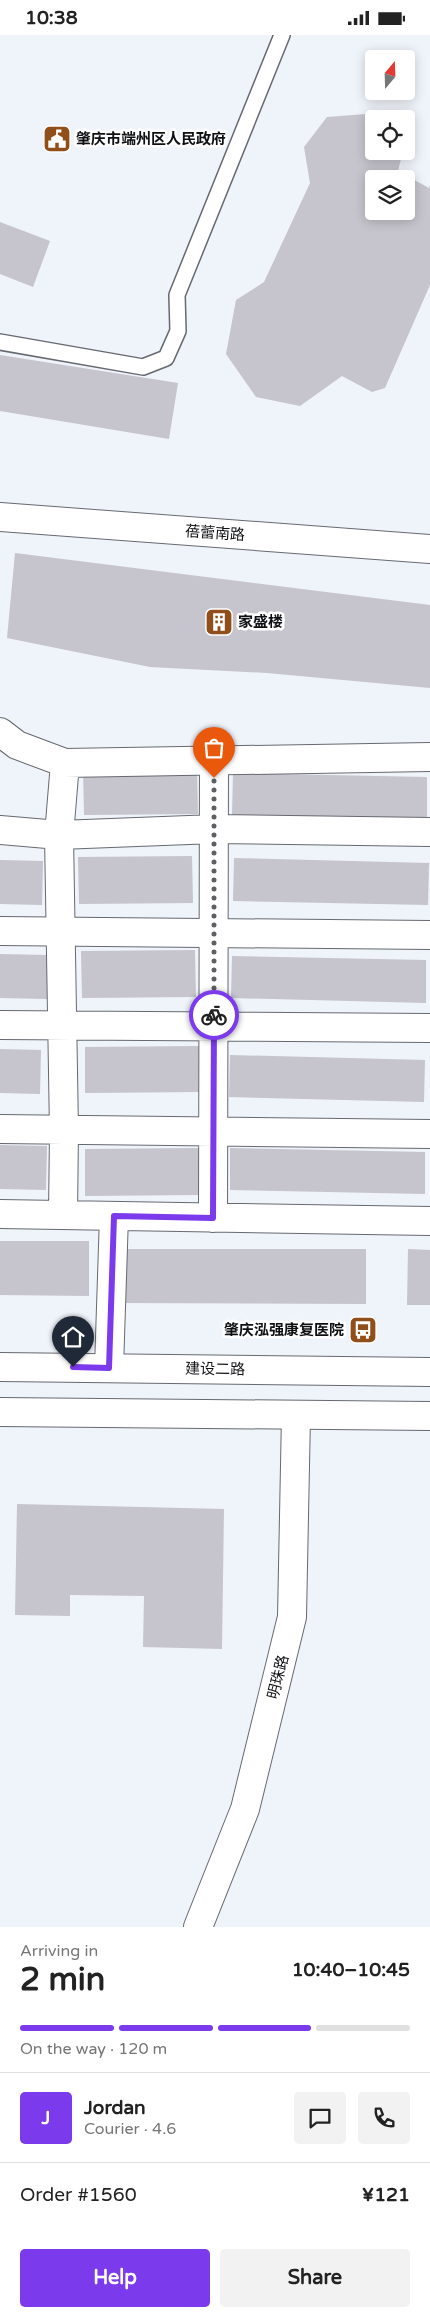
<!DOCTYPE html>
<meta charset="utf-8">
<style>
:root{--surface:#fff;--page:#f2f2f2;--text:#222;--muted:#767676;--line:#e0e0e0;--accent:#7c3aed}
body{margin:0;font-family:"Varela Round","Noto Sans SC",sans-serif;background:var(--page);color:var(--text);height:100vh;display:flex;flex-direction:column;font-size:19px;white-space:nowrap}
*{box-sizing:border-box;margin:0}
p{font-size:16px;color:var(--muted)}
.icon{flex:none;width:28px;height:28px;fill:none;stroke:currentColor;stroke-width:2;stroke-linecap:round;stroke-linejoin:round}
.map{position:relative;height:1892px;overflow:hidden}
.side{display:flex;flex-direction:column;background:var(--surface);flex:1}
.side>*{flex:none}
.needle{width:32px;rotate:19deg}
.fabs{position:absolute;left:365px;top:15px;display:grid;gap:10px}
.fabs a{display:grid;place-items:center;width:50px;height:50px;border-radius:5px;background:var(--surface);box-shadow:0 2px 12px #0003;font-size:25px}
.pin{position:absolute;display:grid;place-items:center;width:42px;height:42px;color:#fff;margin:-51px -21px;border-radius:50% 50% 50% 0;rotate:-45deg;box-shadow:0 0 5px #0007}
.pin .icon{rotate:45deg}
.courier{position:absolute;display:grid;place-items:center;width:50px;height:50px;margin:-25px;border:4px solid #7c3aed;border-radius:50%;background:#fff;color:#222;box-shadow:0 1px 6px #0007}
.head em{font-style:normal;font-weight:700}
.head div{display:flex;flex-direction:column-reverse}
.head{display:flex;align-items:center;justify-content:space-between;height:85px;padding:0 20px}
h1{font-size:32px;font-weight:700;line-height:38px}
.bar{display:grid;grid-template-columns:repeat(4,1fr);gap:8px 5px;align-content:center;height:60px;padding:0 20px}
.bar i{height:6px;border-radius:4px;background:var(--line)}
.bar .on{background:var(--accent)}
.bar p{grid-column:span 4}
.line{display:flex;align-items:center;gap:12px;padding:0 20px;border-top:1px solid var(--line)}
.line div{flex:1}
.round{display:grid;place-items:center;flex:none;width:52px;height:52px;border-radius:5px;background:var(--page)}
.cta{display:flex;gap:10px;margin-top:auto;padding:10px 20px}
.cta a{flex:1;height:58px;border-radius:5px;background:var(--accent);color:#fff;font-size:20px;font-weight:700;line-height:58px;text-align:center}
.cta a+a{background:var(--page);color:var(--text)}
.status{display:flex;justify-content:space-between;align-items:center;height:35px;padding:0 25px;background:var(--surface);direction:ltr}
.status svg{height:14px;fill:currentColor}
.map>svg:first-child{display:block}
.building{fill:#c6c4cc;fill-rule:evenodd}
.lines{fill:none;stroke-linecap:round;stroke-linejoin:round}
.service-casing{stroke:#666970;stroke-width:18}
.minor-casing{stroke:#666970;stroke-width:30}
.secondary-casing{stroke:#666970;stroke-width:30}
.service{stroke:#fff;stroke-width:15}
.minor{stroke:#fff;stroke-width:28}
.secondary{stroke:#fff;stroke-width:28}
.done{stroke:#5d5f64;stroke-width:5;stroke-dasharray:0 9}
.route{stroke:#7c3aed;stroke-width:6}
.labels{text-anchor:middle;dominant-baseline:central;stroke-width:5;stroke-linejoin:round;paint-order:stroke}
.poi-label{font-size:15px;font-weight:bold;fill:#0f1013;stroke:#fff;text-anchor:start}
.street-label{font-size:15px;fill:#0f1013;stroke:#fff}
</style>
<div class="status"><b>10:38</b><svg viewBox="0 0 49 12"><path d="M0 12V9h3v3zM5 12V6h3v6zM10 12V3h3v9zM15 12V0h3v12zM26 1h20v11H26zM47 4h2v5h-2z"/></svg></div>
<div class="map">
<svg width="430" height="1892" viewBox="0 0 430 1892">
<rect width="100%" height="100%" fill="#eff3fa"/>
<!-- building -->
<path class="building" d="M366,79L374,86V116H403L398,136L429,153L430,150V250L385,353L372,357L342,341L300,371L256,362L226,319L236,265L264,247L310,148L304,112L327,82ZM374,144H406V176H374Z
M0,187L50,206L33,252L0,239Z
M0,320L178,348L169,404L0,376Z
M15,518L430,570V653L267,638L150,632L7,603Z
M197,732L198,779L84,780L83,733Z
M233,738L427,742V784L232,780Z
M192,821L193,868L79,869L78,822Z
M234,823L429,828L428,870L233,866Z
M0,825L43,826L42,870L0,869Z
M195,915L196,962L82,963L81,916Z
M0,919L47,920V964L0,963Z
M232,921L426,925V968L231,963Z
M199,1011L200,1057L85,1058V1012Z
M0,1014L41,1015L40,1059L0,1058Z
M230,1020L425,1025L424,1067L229,1062Z
M0,1110L47,1111L46,1155L0,1154Z
M199,1113L200,1160L85,1161V1114Z
M230,1113L425,1117V1159L230,1155Z
M0,1206H89V1261L0,1260Z
M118,1214H366V1269L118,1268Z
M408,1214L430,1215V1270H407Z
M17,1469L224,1474L222,1614L143,1612L144,1561L70,1560V1581L15,1580Z"/>
<g class="lines">
<defs>
<path id="service" d="M0,307L143,332L166,323L178,296L177,260L282,0"/>
<path id="minor" d="M0,482L430,514
M0,697L17,710L65,728L430,722
M0,795L59,800L215,794L430,797
M0,896L430,900
M0,990L430,993
M0,1094L430,1099
M0,1179L430,1186
M63,1180L64,1096L59,800L65,728
M213,1183L214,726
M109,1333L114,1181
M198,1892L245,1774L292,1582L296,1380"/>
<path id="secondary" d="M0,1332L430,1337
M0,1377L430,1381"/>
</defs>
<!-- service casing -->
<use href="#service" class="service-casing"/>
<!-- minor casing -->
<use href="#minor" class="minor-casing"/>
<!-- secondary casing -->
<use href="#secondary" class="secondary-casing"/>
<!-- service -->
<use href="#service" class="service"/>
<!-- minor -->
<use href="#minor" class="minor"/>
<!-- secondary -->
<use href="#secondary" class="secondary"/>
</g>
<g class="lines">
<!-- done -->
<path class="done" d="M214,980V743"/>
<!-- route -->
<path class="route" d="M73,1332L109,1333L114,1181L213,1183L214,980"/>
</g>
<!-- icons -->
<defs>
<symbol id="civic-square" viewBox="-11 -11 22 22"><rect x="-9" y="-9" width="18" height="18" rx="4" fill="#904f1a" stroke="#fff"/><path d="M-.6-6.5H3V-4.5H.6V-3L4-1V1h2V6H-6V1h2V-1L-.6-3ZM-1.2 2.5V6h2.4V2.5Z" fill="#fff"/></symbol>
<symbol id="building-square" viewBox="-11 -11 22 22"><rect x="-9" y="-9" width="18" height="18" rx="4" fill="#904f1a" stroke="#fff"/><path d="M-4-6H4V6H1V3H-1V6H-4ZM-2.5-4.3h1.7v1.8h-1.7ZM.8-4.3h1.7v1.8H.8ZM-2.5-1h1.7V.8h-1.7ZM.8-1h1.7V.8H.8Z" fill="#fff"/></symbol>
<symbol id="bus-square" viewBox="-11 -11 22 22"><rect x="-9" y="-9" width="18" height="18" rx="4" fill="#904f1a" stroke="#fff"/><path d="M-5-6H5V4H4V6H2V4H-2V6H-4V4H-5ZM-3.5-4V0h7V-4ZM-3.5 1.2v1.5H-2V1.2ZM2 1.2v1.5H3.5V1.2Z" fill="#fff"/></symbol>
</defs>
<g fill-rule="evenodd">
<use href="#civic-square" x="41" y="88" width="32" height="32"/>
<use href="#building-square" x="203" y="571" width="32" height="32"/>
<use href="#bus-square" x="347" y="1279" width="32" height="32"/>
</g>
<g class="labels">
<!-- poi labels -->
<g class="poi-label">
<text x="76" y="104">肇庆市端州区人民政府</text>
<text x="238" y="587">家盛楼</text>
<text x="344" y="1295" text-anchor="end">肇庆泓强康复医院</text>
</g>
<!-- street labels -->
<g class="street-label">
<text transform="translate(215 498) rotate(4)">蓓蕾南路</text>
<text transform="translate(215 1334) rotate(1)">建设二路</text>
<text transform="translate(278 1642) rotate(-76)">明珠路</text>
</g>
</g>
</svg>
<div class="fabs">
<a><svg class="needle" viewBox="-14 -14 28 28"><path d="M0-13l5 13h-10z" fill="#e53935"/><path d="M0 13l5-13h-10z" fill="#767676"/></svg></a>
<a><svg class="icon" aria-label="locate" viewBox="0 0 24 24"><circle cx="12" cy="12" r="6"/><path d="M12 2v4M12 18v4M2 12h4M18 12h4"/></svg></a>
<a><svg class="icon" aria-label="layers" viewBox="0 0 24 24"><path d="M12 4l9 5-9 5-9-5zM3 14l9 5 9-5"/></svg></a>
</div>
<div class="pin" style="left:214px;top:743px;background:#ea580c"><svg class="icon" aria-label="bag" viewBox="0 0 24 24"><path d="M5 8h14l-1 12H6zM9 8a3 3 0 0 1 6 0"/></svg></div>
<div class="pin" style="left:73px;top:1332px;background:#1f2937"><svg class="icon" aria-label="home" viewBox="0 0 24 24"><path d="M3 11l9-7 9 7M6 9v11h12V9"/></svg></div>
<div class="courier" style="left:214px;top:980px"><svg class="icon" aria-label="bike" viewBox="0 0 24 24"><circle cx="6" cy="16" r="4"/><circle cx="18" cy="16" r="4"/><path d="M6 16l4-8h5l3 8M10 8l3 8H6M13 5h3"/></svg></div>
</div>
<section class="side">
<div class="head"><div><h1>2 min</h1><p>Arriving in</p></div><em>10:40–10:45</em></div>
<div class="bar"><i class="on"></i><i class="on"></i><i class="on"></i><i></i><p>On the way · 120 m</p></div>
<div class="line" style="height:90px"><b class="round" style="background:var(--accent);color:#fff">J</b><div><b>Jordan</b><p>Courier · 4.6</p></div><a class="round"><svg class="icon" aria-label="chat" viewBox="0 0 24 24"><path d="M4 5h16v11H9l-5 4z"/></svg></a><a class="round"><svg class="icon" aria-label="phone" viewBox="0 0 24 24"><path d="M5 4h4l2 5-3 2q2 4 5 5l2-3 5 2v4C11 20 4 13 5 4z"/></svg></a></div>
<div class="line" style="height:65px"><div>Order #1560</div><b>¥121</b></div>
<div class="cta"><a>Help</a><a>Share</a></div>
</section>
